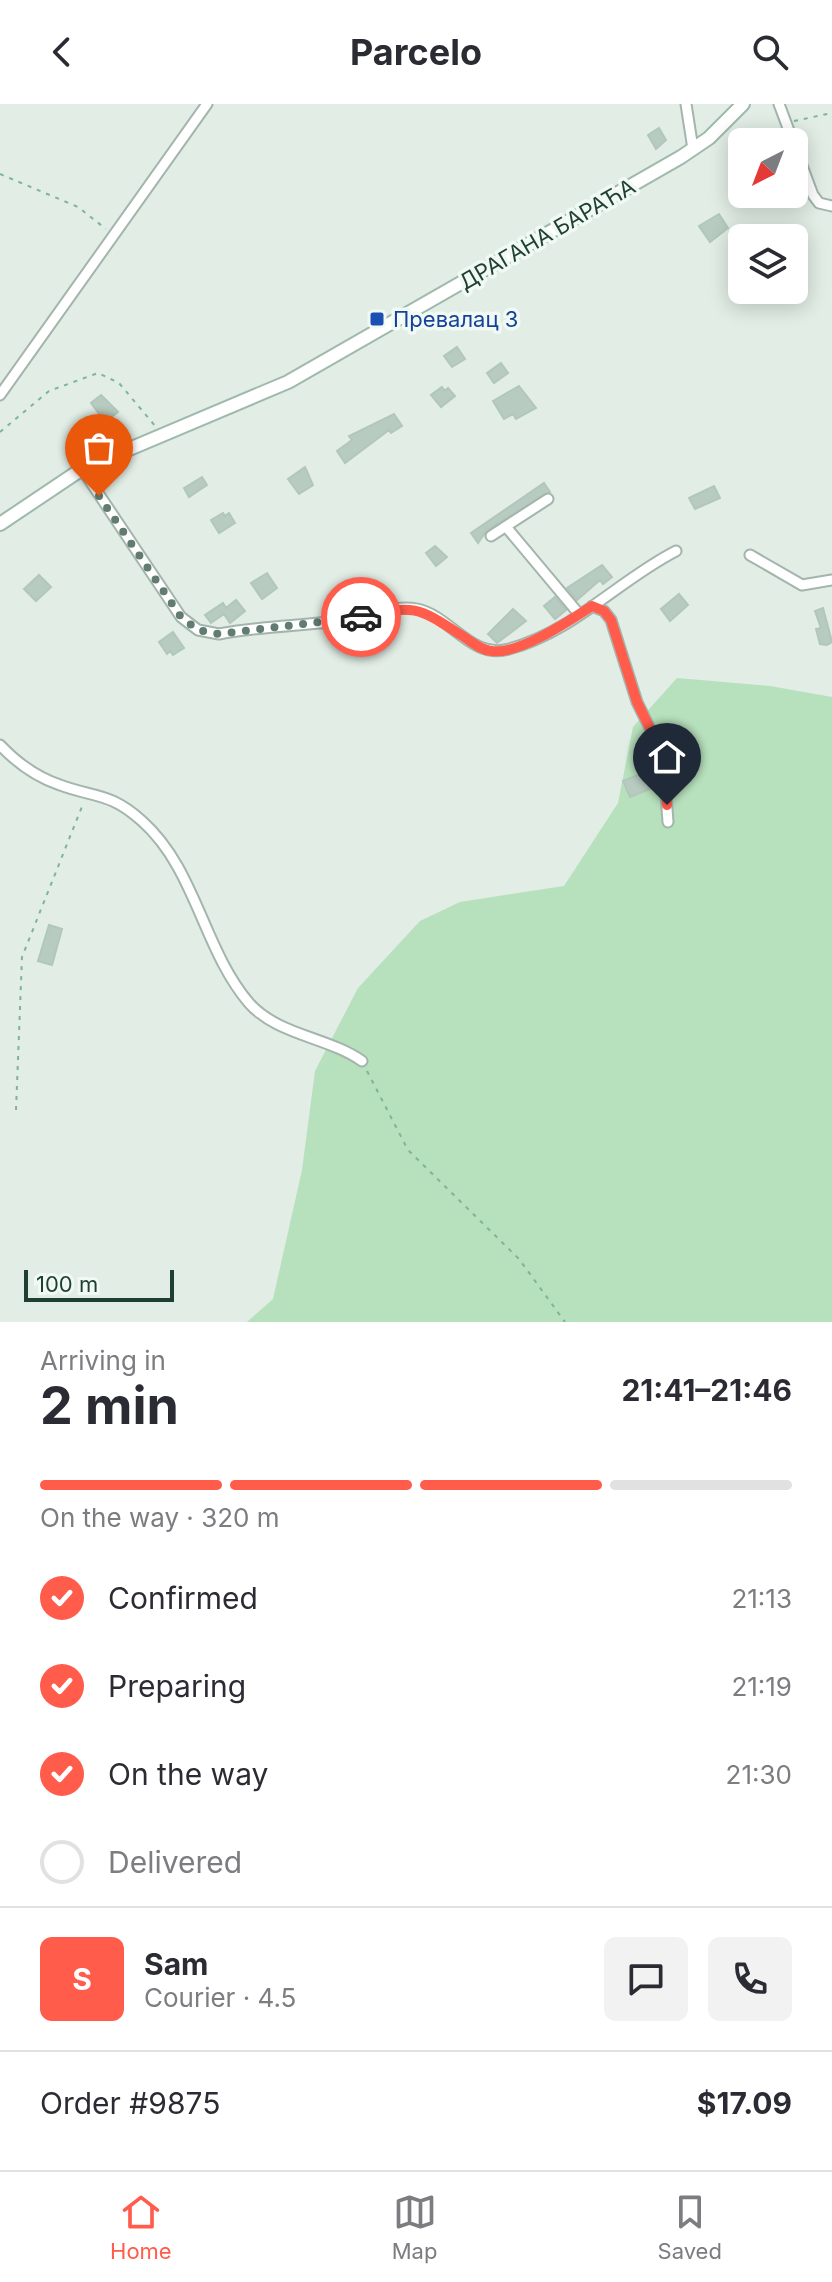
<!DOCTYPE html>
<meta charset="utf-8">
<style>
:root{--surface:#fff;--page:#f2f2f3;--text:#2b2b33;--muted:#7c7c81;--line:#e1e1e2;--accent:#ff5c4c}
body{margin:0;font-family:Inter,sans-serif;background:var(--page);color:var(--text);height:100vh;display:flex;flex-direction:column;font-size:30px;white-space:nowrap}
*{box-sizing:border-box;margin:0}
p{font-size:26px;color:var(--muted)}
.icon{flex:none;width:44px;height:44px;fill:none;stroke:currentColor;stroke-width:2;stroke-linecap:round;stroke-linejoin:round}
.map{position:relative;height:1218px;overflow:hidden}
.details{display:flex;flex-direction:column;background:var(--surface);flex:1}
.details>*{flex:none}
.needle{width:52px;rotate:222deg}
.controls{position:absolute;left:728px;top:24px;display:grid;gap:16px}
.controls a{display:grid;place-items:center;width:80px;height:80px;border-radius:12px;background:var(--surface);box-shadow:0 4px 20px #0003;font-size:40px}
.scale{position:absolute;left:24px;bottom:20px;width:150px;box-sizing:border-box;padding-left:8px;border:4px solid #1f3f32;border-top:0;font-size:22px;line-height:28px;white-space:nowrap;color:#1f3f32;-webkit-text-stroke:6px #f1f9f4;paint-order:stroke}
.pin{position:absolute;display:grid;place-items:center;width:68px;height:68px;color:#fff;margin:-82px -34px;border-radius:50% 50% 50% 0;rotate:-45deg;box-shadow:0 0 8px #0007}
.pin .icon{rotate:45deg}
.courier{position:absolute;display:grid;place-items:center;width:80px;height:80px;margin:-40px;border:6px solid #ff5c4c;border-radius:50%;background:#fff;color:#222;box-shadow:0 2px 10px #0007}
.summary em{font-style:normal;font-weight:700}
.summary div{display:flex;flex-direction:column-reverse}
.summary{display:flex;align-items:center;justify-content:space-between;height:136px;padding:0 40px}
h1{font-size:52px;font-weight:700;line-height:60px}
.bar{display:grid;grid-template-columns:repeat(4,1fr);gap:12px 8px;align-content:center;height:96px;padding:0 40px}
.bar i{height:10px;border-radius:6px;background:var(--line)}
.bar .active{background:var(--accent)}
.bar p{grid-column:span 4}
.line{display:flex;align-items:center;gap:20px;padding:0 40px;border-top:2px solid var(--line)}
.line div{flex:1}
.round{display:grid;place-items:center;flex:none;width:84px;height:84px;border-radius:12px;background:var(--page)}
ol{padding:0 40px;list-style:none}
li{display:flex;align-items:center;gap:24px;height:88px}
li p{margin-inline-start:auto}
li .icon{padding:8px;border-radius:50%;background:var(--accent);color:#fff;stroke-width:4}
li:last-child{color:var(--muted)}
li i{width:44px;height:44px;border:4px solid var(--line);border-radius:50%}
header{display:flex;justify-content:space-between;align-items:center;height:104px;padding:0 40px;background:var(--surface);font-size:36px;font-weight:700}
.tabs{display:flex;justify-content:space-around;align-items:center;height:112px;border-top:2px solid var(--line);background:var(--surface);font-size:22px;color:var(--muted)}
.tabs a{display:grid;justify-items:center;gap:4px}
.tabs .active{color:var(--accent)}
.map>svg:first-child{display:block}
.green{fill:#b7e0bc}
.building{fill:#b8cbc1;stroke:#b2c7bb;stroke-width:2}
.lines{fill:none;stroke-linecap:round;stroke-linejoin:round}
.street-casing{stroke:#a3b5ac;stroke-width:13}
.secondary-casing{stroke:#9ebaac;stroke-width:16}
.path{stroke:#7eb49a;stroke-width:2;stroke-dasharray:4 6;stroke-linecap:butt}
.street{stroke:#fff;stroke-width:9}
.secondary{stroke:#fff;stroke-width:12}
.done{stroke:#637c71;stroke-width:8;stroke-dasharray:0 14.4}
.route{stroke:#ff5c4c;stroke-width:10}
.transit-dot{fill:#1a4fb4;stroke:#f1f9f4;stroke-width:3}
.labels{text-anchor:middle;dominant-baseline:central;stroke-width:7;stroke-linejoin:round;paint-order:stroke}
.street-label{font-size:22px;fill:#1f3f32;stroke:#f1f9f4}
.transit-label{font-size:22px;fill:#164399;stroke:#f1f9f4;text-anchor:start}
</style>
<header><svg class="icon" aria-label="back" viewBox="0 0 24 24"><path d="M15 5l-7 7 7 7"/></svg>Parcelo<svg class="icon" aria-label="search" viewBox="0 0 24 24"><circle cx="10" cy="10" r="6"/><path d="M15 15l6 6"/></svg></header>
<div class="map">
<svg width="832" height="1218" viewBox="0 0 832 1218">
<rect width="100%" height="100%" fill="#e1ede5"/>
<!-- green -->
<path class="green" d="M677,574L770,582L832,593V1218H247L273,1195L302,1066L315,967L358,884L420,817L460,798L564,782L618,699L633,623Z"/>
<!-- building -->
<path class="building" d="M659,24L666,36L656,45L648,31Z
M719,110L728,124L710,138L699,122Z
M457,243L465,255L452,263L444,252Z
M501,259L508,269L494,279L487,269Z
M519,282L536,304L516,315L513,310L504,315L493,297Z
M442,283L445,287L448,284L455,292L441,303L431,291Z
M101,291L118,308L105,318L91,299Z
M394,310L402,322L391,329L389,326L345,359L337,347L352,336L349,332Z
M305,363L313,381L299,390L288,375Z
M202,373L207,381L189,393L184,384Z
M544,379L550,388L487,426L478,439L471,429Z
M714,382L720,394L695,405L689,394Z
M223,409L225,412L229,409L235,419L219,429L211,416Z
M435,442L447,453L436,462L426,449Z
M602,461L612,473L603,480L600,476L577,496L567,484Z
M267,469L277,484L262,495L251,479Z
M39,471L51,483L36,497L24,485Z
M679,490L688,501L670,517L661,505Z
M555,493L566,506L555,515L544,502Z
M236,496L245,507L230,519L224,510L211,519L205,511L223,499L226,504Z
M823,504L832,538L827,541L820,540L816,525L821,524L815,507Z
M513,505L526,517L497,539L488,530Z
M173,528L184,544L173,551L170,547L167,550L159,538Z
M645,668L652,684L630,693L623,677Z
M49,821L62,825L52,861L38,857Z"/>
<g class="lines">
<defs>
<path id="street" d="M686,0L693,45
M779,0L813,91L819,99L832,102
M0,291L207,0
M82,365L181,513L198,526L219,530C261,522 303,522 346,516C369,513 394,500 417,505C451,512 471,556 509,545C573,528 619,476 676,447
M507,424L579,510
M491,432L548,395
M750,451L802,481L832,476
M592,502L604,507L611,516L637,598L663,651L668,718
M0,641C17,659 36,673 60,681C95,694 110,688 142,717C196,765 203,845 249,899C277,931 328,933 362,957"/>
<path id="secondary" d="M0,420L82,365L288,278L681,53L709,34L743,0"/>
</defs>
<!-- street casing -->
<use href="#street" class="street-casing"/>
<!-- secondary casing -->
<use href="#secondary" class="secondary-casing"/>
<!-- path -->
<path class="path" d="M794,17L832,9
M0,70L78,103L106,125
M0,328L49,287L98,269L119,279L156,323
M367,967L408,1046L519,1155L565,1218
M16,1006L22,853L83,700"/>
<!-- street -->
<use href="#street" class="street"/>
<!-- secondary -->
<use href="#secondary" class="secondary"/>
</g>
<g class="lines">
<!-- done -->
<path class="done" d="M99,392L181,513L198,526L219,530L361,513"/>
<!-- route -->
<path class="route" d="M361,513C415,500 418,503 464,533C473,539 481,546 491,547C519,551 569,517 592,502L604,507L611,516L637,598L663,651L667,701"/>
</g>
<!-- markers -->
<rect class="transit-dot" x="369" y="207" width="16" height="16" rx="4"/>
<g class="labels">
<!-- street labels -->
<g class="street-label">
<text transform="translate(547 130) rotate(-30)">ДРАГАНА БАРАЋА</text>
</g>
<!-- transit labels -->
<g class="transit-label">
<text x="393" y="215">Превалац 3</text>
</g>
</g>
</svg>
<div class="controls">
<a><svg class="needle" viewBox="-14 -14 28 28"><path d="M0-13l5 13h-10z" fill="#e53935"/><path d="M0 13l5-13h-10z" fill="#7c7c81"/></svg></a>
<a><svg class="icon" aria-label="layers" viewBox="0 0 24 24"><path d="M12 4l9 5-9 5-9-5zM3 14l9 5 9-5"/></svg></a>
</div>
<div class="scale">100 m</div>
<div class="pin" style="left:99px;top:392px;background:#ea580c"><svg class="icon" aria-label="bag" viewBox="0 0 24 24"><path d="M5 8h14l-1 12H6zM9 8a3 3 0 0 1 6 0"/></svg></div>
<div class="pin" style="left:667px;top:701px;background:#1f2937"><svg class="icon" aria-label="home" viewBox="0 0 24 24"><path d="M3 11l9-7 9 7M6 9v11h12V9"/></svg></div>
<div class="courier" style="left:361px;top:513px"><svg class="icon" aria-label="car" viewBox="0 0 24 24"><path d="M5 17H2v-5l4-1 3-4h7l3 4 3 1v5h-3M9 17h6M6 11h13"/><circle cx="7" cy="17" r="2"/><circle cx="17" cy="17" r="2"/></svg></div>
</div>
<section class="details">
<div class="summary"><div><h1>2 min</h1><p>Arriving in</p></div><em>21:41–21:46</em></div>
<div class="bar"><i class="active"></i><i class="active"></i><i class="active"></i><i></i><p>On the way · 320 m</p></div>
<ol>
<li><svg class="icon" aria-label="check" viewBox="0 0 24 24"><path d="M5 12l5 5 9-10"/></svg>Confirmed<p>21:13</p></li>
<li><svg class="icon" aria-label="check" viewBox="0 0 24 24"><path d="M5 12l5 5 9-10"/></svg>Preparing<p>21:19</p></li>
<li><svg class="icon" aria-label="check" viewBox="0 0 24 24"><path d="M5 12l5 5 9-10"/></svg>On the way<p>21:30</p></li>
<li><i></i>Delivered</li>
</ol>
<div class="line" style="height:144px"><b class="round" style="background:var(--accent);color:#fff">S</b><div><b>Sam</b><p>Courier · 4.5</p></div><a class="round"><svg class="icon" aria-label="chat" viewBox="0 0 24 24"><path d="M4 5h16v11H9l-5 4z"/></svg></a><a class="round"><svg class="icon" aria-label="phone" viewBox="0 0 24 24"><path d="M5 4h4l2 5-3 2q2 4 5 5l2-3 5 2v4C11 20 4 13 5 4z"/></svg></a></div>
<div class="line" style="height:104px"><div>Order #9875</div><b>$17.09</b></div>
</section>
<nav class="tabs">
<a class="active"><svg class="icon" aria-label="home" viewBox="0 0 24 24"><path d="M3 11l9-7 9 7M6 9v11h12V9"/></svg>Home</a>
<a><svg class="icon" aria-label="map" viewBox="0 0 24 24"><path d="M3 6l6-2 6 2 6-2v14l-6 2-6-2-6 2zM9 4v14M15 6v14"/></svg>Map</a>
<a><svg class="icon" aria-label="saved" viewBox="0 0 24 24"><path d="M7 4h10v16l-5-4-5 4z"/></svg>Saved</a>
</nav>
